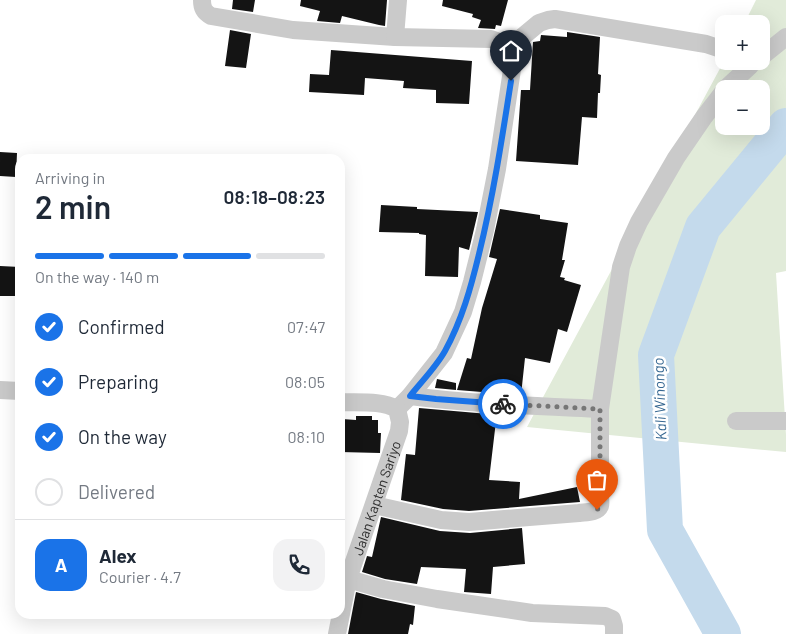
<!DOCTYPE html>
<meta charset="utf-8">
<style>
:root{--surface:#fff;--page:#f2f2f3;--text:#1f2937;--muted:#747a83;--line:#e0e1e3;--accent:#1a73e8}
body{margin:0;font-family:Barlow,sans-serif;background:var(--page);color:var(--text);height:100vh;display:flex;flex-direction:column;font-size:19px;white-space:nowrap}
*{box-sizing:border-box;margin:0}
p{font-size:16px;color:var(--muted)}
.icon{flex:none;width:28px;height:28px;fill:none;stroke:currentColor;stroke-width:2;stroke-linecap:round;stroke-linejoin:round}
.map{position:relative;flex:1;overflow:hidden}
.details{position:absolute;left:15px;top:154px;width:330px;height:465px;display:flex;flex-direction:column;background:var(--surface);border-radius:15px;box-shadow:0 5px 20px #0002}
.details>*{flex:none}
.buttons{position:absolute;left:715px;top:15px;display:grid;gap:10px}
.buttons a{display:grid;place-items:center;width:55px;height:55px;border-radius:10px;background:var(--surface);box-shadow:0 5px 20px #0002;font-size:25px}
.pin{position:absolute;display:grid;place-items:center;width:42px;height:42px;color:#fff;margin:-51px -21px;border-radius:50% 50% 50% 0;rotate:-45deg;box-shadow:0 0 5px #0007}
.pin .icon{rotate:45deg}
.courier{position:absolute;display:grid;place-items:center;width:50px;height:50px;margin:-25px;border:4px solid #1a73e8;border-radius:50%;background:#fff;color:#222;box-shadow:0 1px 6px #0007}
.head em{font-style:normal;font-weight:600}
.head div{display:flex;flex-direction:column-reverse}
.head{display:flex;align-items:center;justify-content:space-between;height:85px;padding:0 20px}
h1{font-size:32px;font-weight:600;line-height:38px}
.bar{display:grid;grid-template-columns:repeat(4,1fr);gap:8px 5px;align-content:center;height:60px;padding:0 20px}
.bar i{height:6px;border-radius:4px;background:var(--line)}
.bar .on{background:var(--accent)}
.bar p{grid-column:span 4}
.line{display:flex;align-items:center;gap:12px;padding:0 20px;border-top:1px solid var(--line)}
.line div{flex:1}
.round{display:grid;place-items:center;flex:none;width:52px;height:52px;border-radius:15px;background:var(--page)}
ol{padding:0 20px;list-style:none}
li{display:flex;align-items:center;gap:15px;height:55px}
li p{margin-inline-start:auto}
li .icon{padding:5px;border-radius:50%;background:var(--accent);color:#fff;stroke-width:4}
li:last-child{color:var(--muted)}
li i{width:28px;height:28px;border:2px solid var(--line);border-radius:50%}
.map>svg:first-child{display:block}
.green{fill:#e1ebd9;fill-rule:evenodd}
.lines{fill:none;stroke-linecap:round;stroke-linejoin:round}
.river{stroke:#c4daec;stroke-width:36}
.building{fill:#141414}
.minor{stroke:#cacaca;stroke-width:18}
.done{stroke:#767676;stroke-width:5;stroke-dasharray:0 9}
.route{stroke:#1a73e8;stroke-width:6}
.labels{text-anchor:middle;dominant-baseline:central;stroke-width:5;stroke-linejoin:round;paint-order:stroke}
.street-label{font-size:14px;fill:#2d2d2d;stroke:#fff}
.water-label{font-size:15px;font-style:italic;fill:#376892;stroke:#fff}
</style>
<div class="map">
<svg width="786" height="634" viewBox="0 0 786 634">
<rect width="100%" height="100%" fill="#fff"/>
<!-- green -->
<path class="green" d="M756,0H786V271L776,273L786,435V452L527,427L724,61H761V24H744ZM724,89H761V126H724Z"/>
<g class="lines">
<!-- river -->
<path class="river" d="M723,634L665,530L656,355L703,227L786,126"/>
</g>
<!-- building -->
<path class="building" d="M233,0H255L253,12L232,9Z
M301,0H387L385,26L379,25L342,16L340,23L317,21L320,11L300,6Z
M443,0H508L501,26L496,25L495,29L478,28L481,20L472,17L473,14L442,6Z
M230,30L251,34L246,68L225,66Z
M567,32L600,37L598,74L601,75L600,93H598L597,118L582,117L578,165L516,161L521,90H530L533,42L540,41L541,35L567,37Z
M331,50L472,61L469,104L436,103V90L403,88L404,81L365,78L364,95L309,92L310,74L329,75Z
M0,152L17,153L16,177L0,176Z
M381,205L417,207V209L478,212L469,250L459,247L458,277L425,276L426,235L419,234V233L379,232Z
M500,209L540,215V219L568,223L562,260H565L560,277L565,278L564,280L581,285L567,332L558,329L550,363L525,358L521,395L457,390L467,358L471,359L482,308L497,259L489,257Z
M0,266L20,267V296H0Z
M437,379L456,383V390L435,388Z
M419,408L500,415V421H496L489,480L520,482L519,499L577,487L580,502L469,511L443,509L401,500L406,454L415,455Z
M356,416H372V420H378V433H381L380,453L340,452V432H342V419L356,420Z
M381,517L440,531L470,533L522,528L525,564L493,567L491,594L464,592L466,569L421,567L417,584L385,579L362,572L367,556L372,557Z
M356,592L381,599L415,606L413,625L410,624L408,634H348Z"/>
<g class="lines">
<!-- minor -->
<g class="minor">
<path d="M202,0C202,8 204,12 211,16L293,30L395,37"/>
<path d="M509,48L539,23L548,20L555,19L706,44L724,50"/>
<path d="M761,57L786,37"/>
<path d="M725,89L750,66"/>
<path d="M0,390L20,391"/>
<path d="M410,396C473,404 536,406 600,409"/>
<path d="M397,409L410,396L444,353L463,312L472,282L485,230L497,169L513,63C511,46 507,44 491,39L395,37L398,0"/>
<path d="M736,421H786"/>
<path d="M374,505L441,520L469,522L579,513C585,512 597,513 600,506C601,503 600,500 600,497V409L621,267L628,246L639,222L676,158L704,117L724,91"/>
<path d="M348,579L383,589L437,599L532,613L605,616L612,619L614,626V634"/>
<path id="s1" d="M337,634L348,579L399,431L400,422L397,409C381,400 358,403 340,402"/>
</g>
</g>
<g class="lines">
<!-- done -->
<path class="done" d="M503,404L600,409V506L597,510"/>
<!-- route -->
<path class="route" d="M503,404L436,399L410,396C422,381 436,367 445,351C462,320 471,287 479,254C493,197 502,139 511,81"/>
</g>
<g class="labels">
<!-- street labels -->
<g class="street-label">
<text stroke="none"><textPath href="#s1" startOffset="142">Jalan Kapten Sariyo</textPath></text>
</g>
<!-- water labels -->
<g class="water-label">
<text transform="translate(659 399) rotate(-92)">Kali Winongo</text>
</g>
</g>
</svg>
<div class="buttons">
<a>+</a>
<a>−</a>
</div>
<div class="pin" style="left:597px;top:510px;background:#ea580c"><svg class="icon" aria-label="bag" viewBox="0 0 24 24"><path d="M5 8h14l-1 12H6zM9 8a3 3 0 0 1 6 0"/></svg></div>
<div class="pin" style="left:511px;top:81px;background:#1f2937"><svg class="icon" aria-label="home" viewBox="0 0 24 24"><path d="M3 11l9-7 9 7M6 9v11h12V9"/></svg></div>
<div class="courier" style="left:503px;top:404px"><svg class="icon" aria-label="bike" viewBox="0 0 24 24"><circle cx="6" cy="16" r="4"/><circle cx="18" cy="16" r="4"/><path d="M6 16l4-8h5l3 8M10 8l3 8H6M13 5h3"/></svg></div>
<section class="details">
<div class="head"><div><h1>2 min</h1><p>Arriving in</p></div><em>08:18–08:23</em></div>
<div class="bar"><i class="on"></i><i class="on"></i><i class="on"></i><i></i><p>On the way · 140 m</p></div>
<ol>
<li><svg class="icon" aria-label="check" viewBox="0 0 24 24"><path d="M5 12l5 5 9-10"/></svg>Confirmed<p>07:47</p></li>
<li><svg class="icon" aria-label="check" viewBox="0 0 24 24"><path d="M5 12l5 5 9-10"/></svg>Preparing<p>08:05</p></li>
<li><svg class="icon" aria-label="check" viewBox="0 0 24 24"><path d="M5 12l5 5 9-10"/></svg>On the way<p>08:10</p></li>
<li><i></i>Delivered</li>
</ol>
<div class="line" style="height:90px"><b class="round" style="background:var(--accent);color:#fff">A</b><div><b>Alex</b><p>Courier · 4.7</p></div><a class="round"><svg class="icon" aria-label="phone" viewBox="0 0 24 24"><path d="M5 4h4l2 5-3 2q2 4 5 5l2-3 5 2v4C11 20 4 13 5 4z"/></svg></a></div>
</section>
</div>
